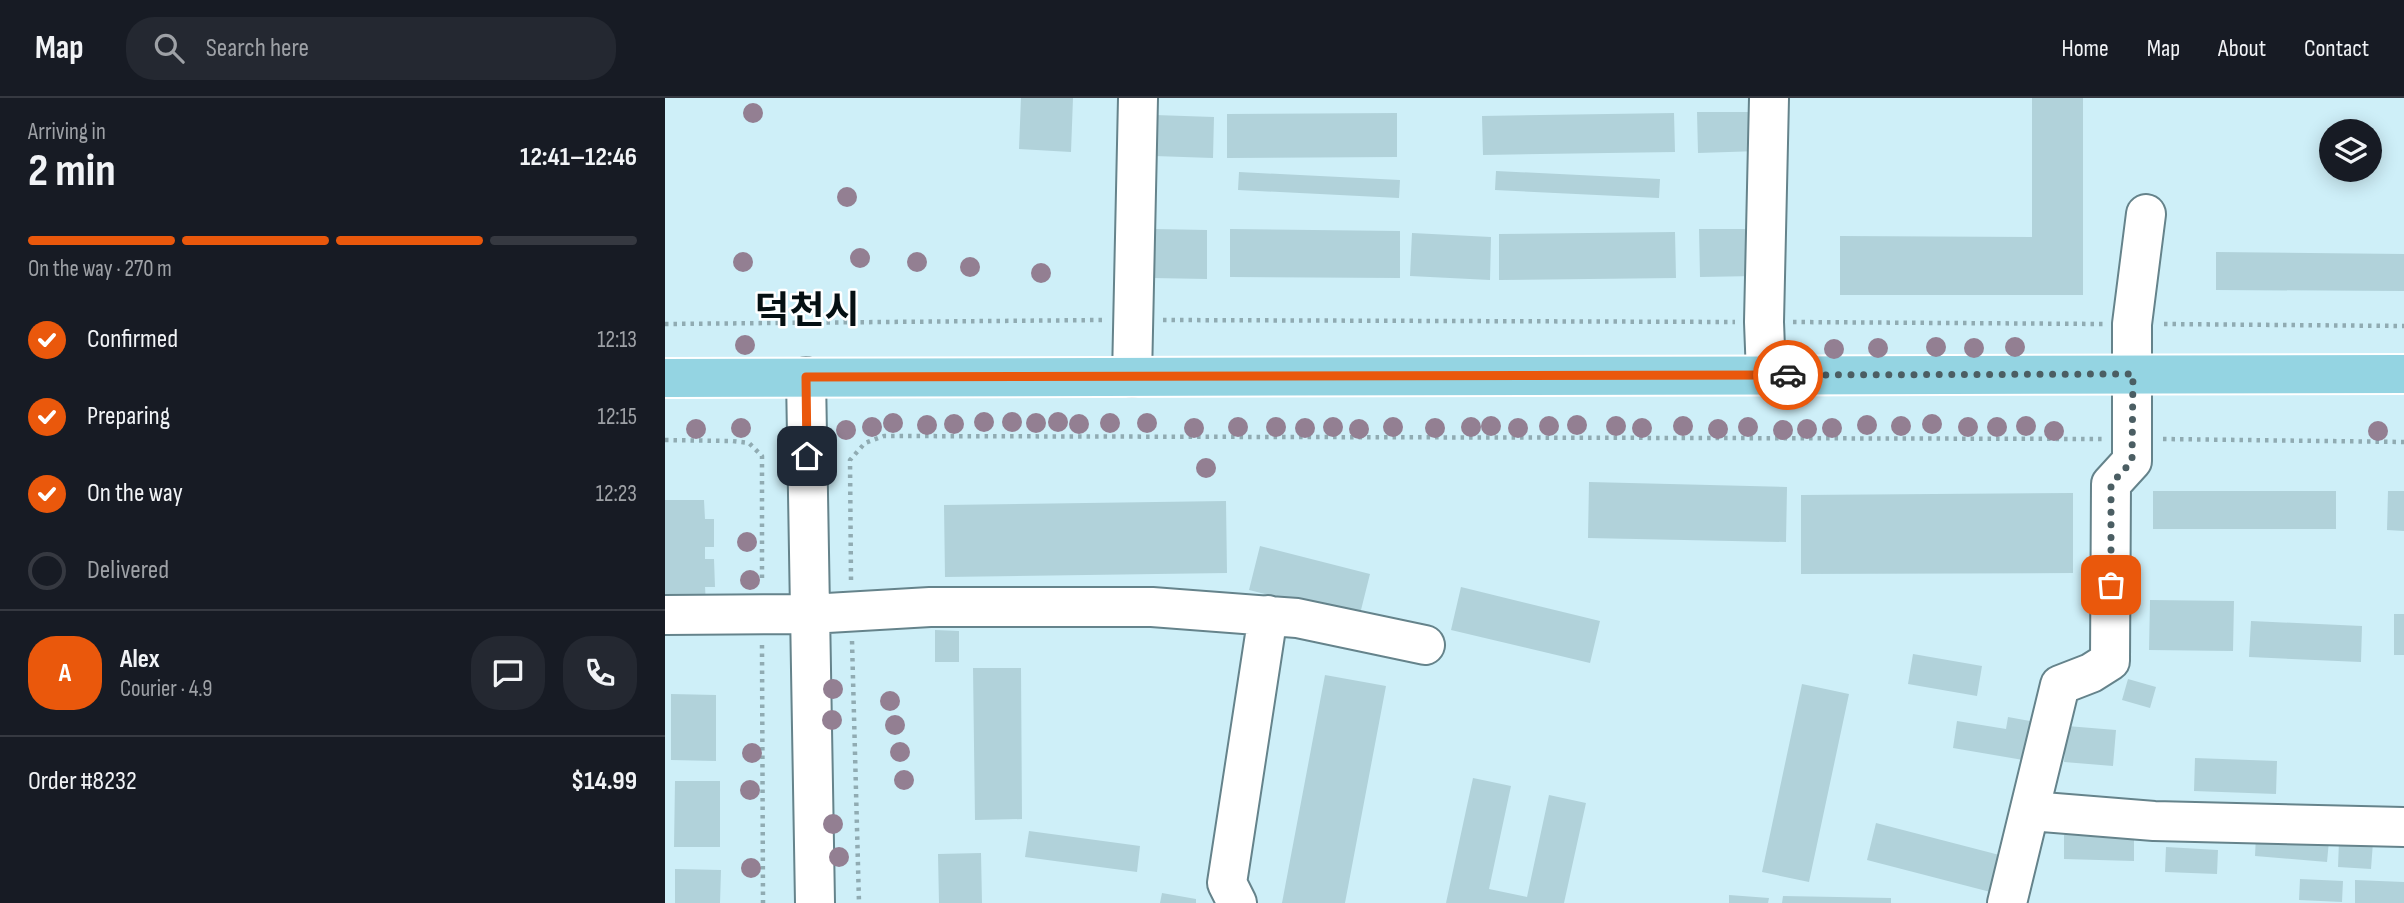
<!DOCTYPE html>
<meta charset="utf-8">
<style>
:root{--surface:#171b24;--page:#242831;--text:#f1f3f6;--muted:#9ea1a6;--line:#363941;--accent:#ea580c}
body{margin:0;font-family:"Sofia Sans Condensed","Noto Sans KR",sans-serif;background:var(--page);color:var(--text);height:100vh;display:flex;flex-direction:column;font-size:26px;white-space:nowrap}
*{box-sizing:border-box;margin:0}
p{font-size:23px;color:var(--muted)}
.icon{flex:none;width:38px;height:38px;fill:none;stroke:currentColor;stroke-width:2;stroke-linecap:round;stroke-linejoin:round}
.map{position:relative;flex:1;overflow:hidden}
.details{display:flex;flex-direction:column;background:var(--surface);width:665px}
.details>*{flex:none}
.buttons{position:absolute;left:1654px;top:21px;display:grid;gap:14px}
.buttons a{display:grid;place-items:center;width:63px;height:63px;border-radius:50%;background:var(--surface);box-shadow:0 4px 18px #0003;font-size:35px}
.pin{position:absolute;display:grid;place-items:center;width:60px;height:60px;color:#fff;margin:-30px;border-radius:14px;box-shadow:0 4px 10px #0006}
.courier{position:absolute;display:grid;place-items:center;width:70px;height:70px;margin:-35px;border:5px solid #ea580c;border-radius:50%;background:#fff;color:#222;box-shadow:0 2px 9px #0007}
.head em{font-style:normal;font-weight:700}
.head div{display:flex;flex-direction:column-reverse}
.head{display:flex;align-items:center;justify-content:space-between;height:119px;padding:0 28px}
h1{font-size:46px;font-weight:700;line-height:52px}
.bar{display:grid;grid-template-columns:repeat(4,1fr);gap:10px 7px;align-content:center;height:84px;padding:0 28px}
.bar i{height:9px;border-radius:5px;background:var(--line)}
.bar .on{background:var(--accent)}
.bar p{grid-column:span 4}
.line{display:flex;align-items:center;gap:18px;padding:0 28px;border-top:2px solid var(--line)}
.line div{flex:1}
.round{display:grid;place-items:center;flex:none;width:74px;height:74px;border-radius:28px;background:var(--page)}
ol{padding:0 28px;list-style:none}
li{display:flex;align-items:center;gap:21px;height:77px}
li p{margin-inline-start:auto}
li .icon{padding:7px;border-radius:50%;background:var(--accent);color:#fff;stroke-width:4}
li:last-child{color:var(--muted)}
li i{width:38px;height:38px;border:4px solid var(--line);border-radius:50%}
header{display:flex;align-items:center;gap:42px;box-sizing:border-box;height:98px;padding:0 35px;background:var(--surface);border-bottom:2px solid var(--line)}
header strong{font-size:33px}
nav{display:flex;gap:38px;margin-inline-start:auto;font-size:24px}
.search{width:490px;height:63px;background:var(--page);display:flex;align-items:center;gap:18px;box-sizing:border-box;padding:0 24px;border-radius:28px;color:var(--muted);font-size:26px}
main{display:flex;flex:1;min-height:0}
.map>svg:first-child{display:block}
.building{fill:#b1d2da}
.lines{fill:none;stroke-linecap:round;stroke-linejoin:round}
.minor-casing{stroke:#65838b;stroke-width:42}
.major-casing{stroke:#fff;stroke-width:42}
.path{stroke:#90abb2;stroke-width:4.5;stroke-dasharray:3.5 5;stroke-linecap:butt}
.minor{stroke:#fff;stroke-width:38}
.major{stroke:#94d4e2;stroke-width:38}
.tree{fill:#937f92}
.done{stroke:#4b5e63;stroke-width:7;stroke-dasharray:0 12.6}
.route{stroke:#ea580c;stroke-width:9}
.labels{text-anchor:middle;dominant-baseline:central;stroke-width:5;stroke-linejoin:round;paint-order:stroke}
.town-label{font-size:38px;font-weight:bold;fill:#051013;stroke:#fff}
</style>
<header>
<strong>Map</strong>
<div class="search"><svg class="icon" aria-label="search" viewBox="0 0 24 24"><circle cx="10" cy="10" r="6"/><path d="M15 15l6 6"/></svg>Search here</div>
<nav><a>Home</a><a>Map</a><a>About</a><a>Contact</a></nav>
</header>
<main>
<section class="details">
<div class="head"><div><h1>2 min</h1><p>Arriving in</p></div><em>12:41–12:46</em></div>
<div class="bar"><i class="on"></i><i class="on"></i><i class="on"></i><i></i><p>On the way · 270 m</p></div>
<ol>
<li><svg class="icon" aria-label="check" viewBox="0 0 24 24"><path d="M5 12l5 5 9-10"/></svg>Confirmed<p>12:13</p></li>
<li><svg class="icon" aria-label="check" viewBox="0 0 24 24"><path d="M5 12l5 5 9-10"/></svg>Preparing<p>12:15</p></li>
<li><svg class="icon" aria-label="check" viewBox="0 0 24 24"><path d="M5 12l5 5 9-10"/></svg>On the way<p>12:23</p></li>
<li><i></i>Delivered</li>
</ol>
<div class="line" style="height:126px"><b class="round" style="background:var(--accent);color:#fff">A</b><div><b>Alex</b><p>Courier · 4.9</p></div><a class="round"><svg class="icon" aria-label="chat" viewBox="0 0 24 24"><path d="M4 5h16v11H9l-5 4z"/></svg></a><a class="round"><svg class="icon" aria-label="phone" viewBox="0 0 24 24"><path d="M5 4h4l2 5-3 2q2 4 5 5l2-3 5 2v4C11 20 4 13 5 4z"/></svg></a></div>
<div class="line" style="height:91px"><div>Order #8232</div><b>$14.99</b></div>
</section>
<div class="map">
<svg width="1739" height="805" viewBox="0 0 1739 805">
<rect width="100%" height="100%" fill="#ceeff8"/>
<!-- building -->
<path class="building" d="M356,0H408L406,54L354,51Z
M1367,0H1418V197H1175V138L1367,139Z
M1032,14H1093L1094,53L1033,55Z
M732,15V59L562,60V16Z
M1009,15L1010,54L818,57L817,18Z
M490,17L549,19L548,60L489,58Z
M831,73L995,81L994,100L830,92Z
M574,74L735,82L734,100L573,92Z
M488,131L542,132V181L487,180Z
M565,131L735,133V180L565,179Z
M1034,131H1091V178L1035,179Z
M1010,134L1011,180L834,182V136Z
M747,135L826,139L825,182L745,178Z
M1551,154L1739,156V193L1551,192Z
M924,384L1122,389L1121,444L923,440Z
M1488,393H1671V431H1488Z
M1723,393H1739V433L1722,432Z
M1408,395V475L1136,476V397Z
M0,402H39L40,421H49V449H40V461H49L50,489H40L41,505H0Z
M561,403L562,475L280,479L279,407Z
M595,448L705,476L694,520L584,492Z
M796,489L935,523L925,565L786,532Z
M1485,502L1569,503L1568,553L1484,552Z
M1729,516H1739V557H1729Z
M1586,523L1697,528L1696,564L1584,559Z
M270,532L294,533V564H270Z
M1248,556L1317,568L1312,598L1243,586Z
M308,570H356L357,721L310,722Z
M660,577L721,588L680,805H617Z
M1463,581L1491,589L1485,610L1457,602Z
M1137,586L1184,596L1144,784L1097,774Z
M6,596L51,597V663L6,662Z
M1343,619L1370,624L1364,663L1288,650L1292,623L1341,631Z
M1402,628L1451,632L1448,668L1399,664Z
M1530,660L1612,663L1611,696L1529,693Z
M808,680L846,688L824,791L862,799L884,697L921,705L899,805H781Z
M10,683H55V749H9Z
M1211,725L1346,760L1337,797L1202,762Z
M364,733L475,748L472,774L360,759Z
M1399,737L1469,738V763L1399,761Z
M1591,737L1664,743L1662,764L1590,758Z
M1674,743L1708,744L1706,771L1673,769Z
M1501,749L1553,752L1552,776L1500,774Z
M316,755L317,805H274L273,756Z
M10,771L56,772L55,805H10Z
M1635,781L1678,783L1677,804L1634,802Z
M1690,782L1739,784V805H1690Z
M497,795L531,801V805H495Z
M1064,797L1104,800L1103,805H1064Z
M1118,798L1226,800V805H1117Z"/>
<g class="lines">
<defs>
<path id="minor" d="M1101,277L1099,224L1104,0
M141,279L150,805
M467,279L473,0
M0,517L145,516L265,509H487L632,520L760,547
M1365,713L1489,723L1739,729
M572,805L562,785L603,517
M1342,805L1395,587L1426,575L1445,563L1446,386L1467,363V226L1481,116"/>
<path id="major" d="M0,280L1739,276"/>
</defs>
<!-- minor casing -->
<use href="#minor" class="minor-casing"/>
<!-- major casing -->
<use href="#major" class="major-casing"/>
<!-- path -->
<path class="path" d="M498,222L1070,224
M1128,224L1438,226
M0,226L437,222
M1499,226L1739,228
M1498,341L1739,344
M0,342L67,343L84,345L97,358V485
M186,482L185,362L200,345L219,338L1437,341
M187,543L194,805
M97,547L98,805"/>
<!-- minor -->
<use href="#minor" class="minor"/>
<!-- major -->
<use href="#major" class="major"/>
</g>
<!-- trees -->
<g class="tree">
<circle cx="88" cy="15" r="10"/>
<circle cx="182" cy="99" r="10"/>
<circle cx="195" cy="160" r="10"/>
<circle cx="78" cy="164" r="10"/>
<circle cx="252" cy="164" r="10"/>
<circle cx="305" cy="169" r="10"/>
<circle cx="376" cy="175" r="10"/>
<circle cx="80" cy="247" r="10"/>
<circle cx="1271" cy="249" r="10"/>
<circle cx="1350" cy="249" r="10"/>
<circle cx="1213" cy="250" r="10"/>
<circle cx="1309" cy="250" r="10"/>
<circle cx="1169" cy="251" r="10"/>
<circle cx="319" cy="324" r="10"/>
<circle cx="347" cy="324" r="10"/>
<circle cx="393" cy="324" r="10"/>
<circle cx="228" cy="325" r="10"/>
<circle cx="371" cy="325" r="10"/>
<circle cx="445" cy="325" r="10"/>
<circle cx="482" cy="325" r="10"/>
<circle cx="289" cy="326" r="10"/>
<circle cx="414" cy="326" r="10"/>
<circle cx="1267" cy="326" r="10"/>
<circle cx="262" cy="327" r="10"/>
<circle cx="912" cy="327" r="10"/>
<circle cx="1202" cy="327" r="10"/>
<circle cx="826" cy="328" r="10"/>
<circle cx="884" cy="328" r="10"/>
<circle cx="951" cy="328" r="10"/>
<circle cx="1018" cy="328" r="10"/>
<circle cx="1236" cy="328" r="10"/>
<circle cx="1361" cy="328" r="10"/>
<circle cx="207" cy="329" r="10"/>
<circle cx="573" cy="329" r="10"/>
<circle cx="611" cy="329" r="10"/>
<circle cx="668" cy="329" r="10"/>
<circle cx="728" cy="329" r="10"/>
<circle cx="806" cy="329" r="10"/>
<circle cx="1083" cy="329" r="10"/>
<circle cx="1303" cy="329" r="10"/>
<circle cx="1332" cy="329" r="10"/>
<circle cx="76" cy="330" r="10"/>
<circle cx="529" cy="330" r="10"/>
<circle cx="640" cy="330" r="10"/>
<circle cx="770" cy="330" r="10"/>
<circle cx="853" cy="330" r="10"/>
<circle cx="977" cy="330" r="10"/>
<circle cx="1167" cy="330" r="10"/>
<circle cx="31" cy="331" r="10"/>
<circle cx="694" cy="331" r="10"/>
<circle cx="1053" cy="331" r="10"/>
<circle cx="1142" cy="331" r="10"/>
<circle cx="181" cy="332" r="10"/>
<circle cx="1118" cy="332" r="10"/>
<circle cx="1389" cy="333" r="10"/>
<circle cx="1713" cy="333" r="10"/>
<circle cx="541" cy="370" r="10"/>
<circle cx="82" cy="444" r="10"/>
<circle cx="85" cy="482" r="10"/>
<circle cx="168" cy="591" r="10"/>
<circle cx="225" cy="603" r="10"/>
<circle cx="167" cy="622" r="10"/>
<circle cx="230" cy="627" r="10"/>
<circle cx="235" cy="654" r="10"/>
<circle cx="87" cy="655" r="10"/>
<circle cx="239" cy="682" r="10"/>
<circle cx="85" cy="692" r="10"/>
<circle cx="168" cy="726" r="10"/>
<circle cx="174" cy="759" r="10"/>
<circle cx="86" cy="770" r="10"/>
</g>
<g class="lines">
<!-- done -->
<path class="done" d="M1123,277L1468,276L1467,363L1446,386V487"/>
<!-- route -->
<path class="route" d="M142,358L141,279L1123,277"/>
</g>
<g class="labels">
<!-- town labels -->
<g class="town-label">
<text x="142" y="213">덕천시</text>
</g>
</g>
</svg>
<div class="buttons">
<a><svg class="icon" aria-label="layers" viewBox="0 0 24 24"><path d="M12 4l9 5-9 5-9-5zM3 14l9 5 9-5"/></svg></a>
</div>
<div class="pin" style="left:1446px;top:487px;background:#ea580c"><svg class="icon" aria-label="bag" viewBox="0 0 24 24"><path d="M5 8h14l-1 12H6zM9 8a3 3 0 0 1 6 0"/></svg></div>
<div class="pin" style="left:142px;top:358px;background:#1f2937"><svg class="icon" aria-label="home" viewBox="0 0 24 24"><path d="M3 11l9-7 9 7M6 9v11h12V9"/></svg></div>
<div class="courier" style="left:1123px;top:277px"><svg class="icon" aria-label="car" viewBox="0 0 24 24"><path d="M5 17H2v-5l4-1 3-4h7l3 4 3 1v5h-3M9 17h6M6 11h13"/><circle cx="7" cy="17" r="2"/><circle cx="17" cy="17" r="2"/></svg></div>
</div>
</main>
